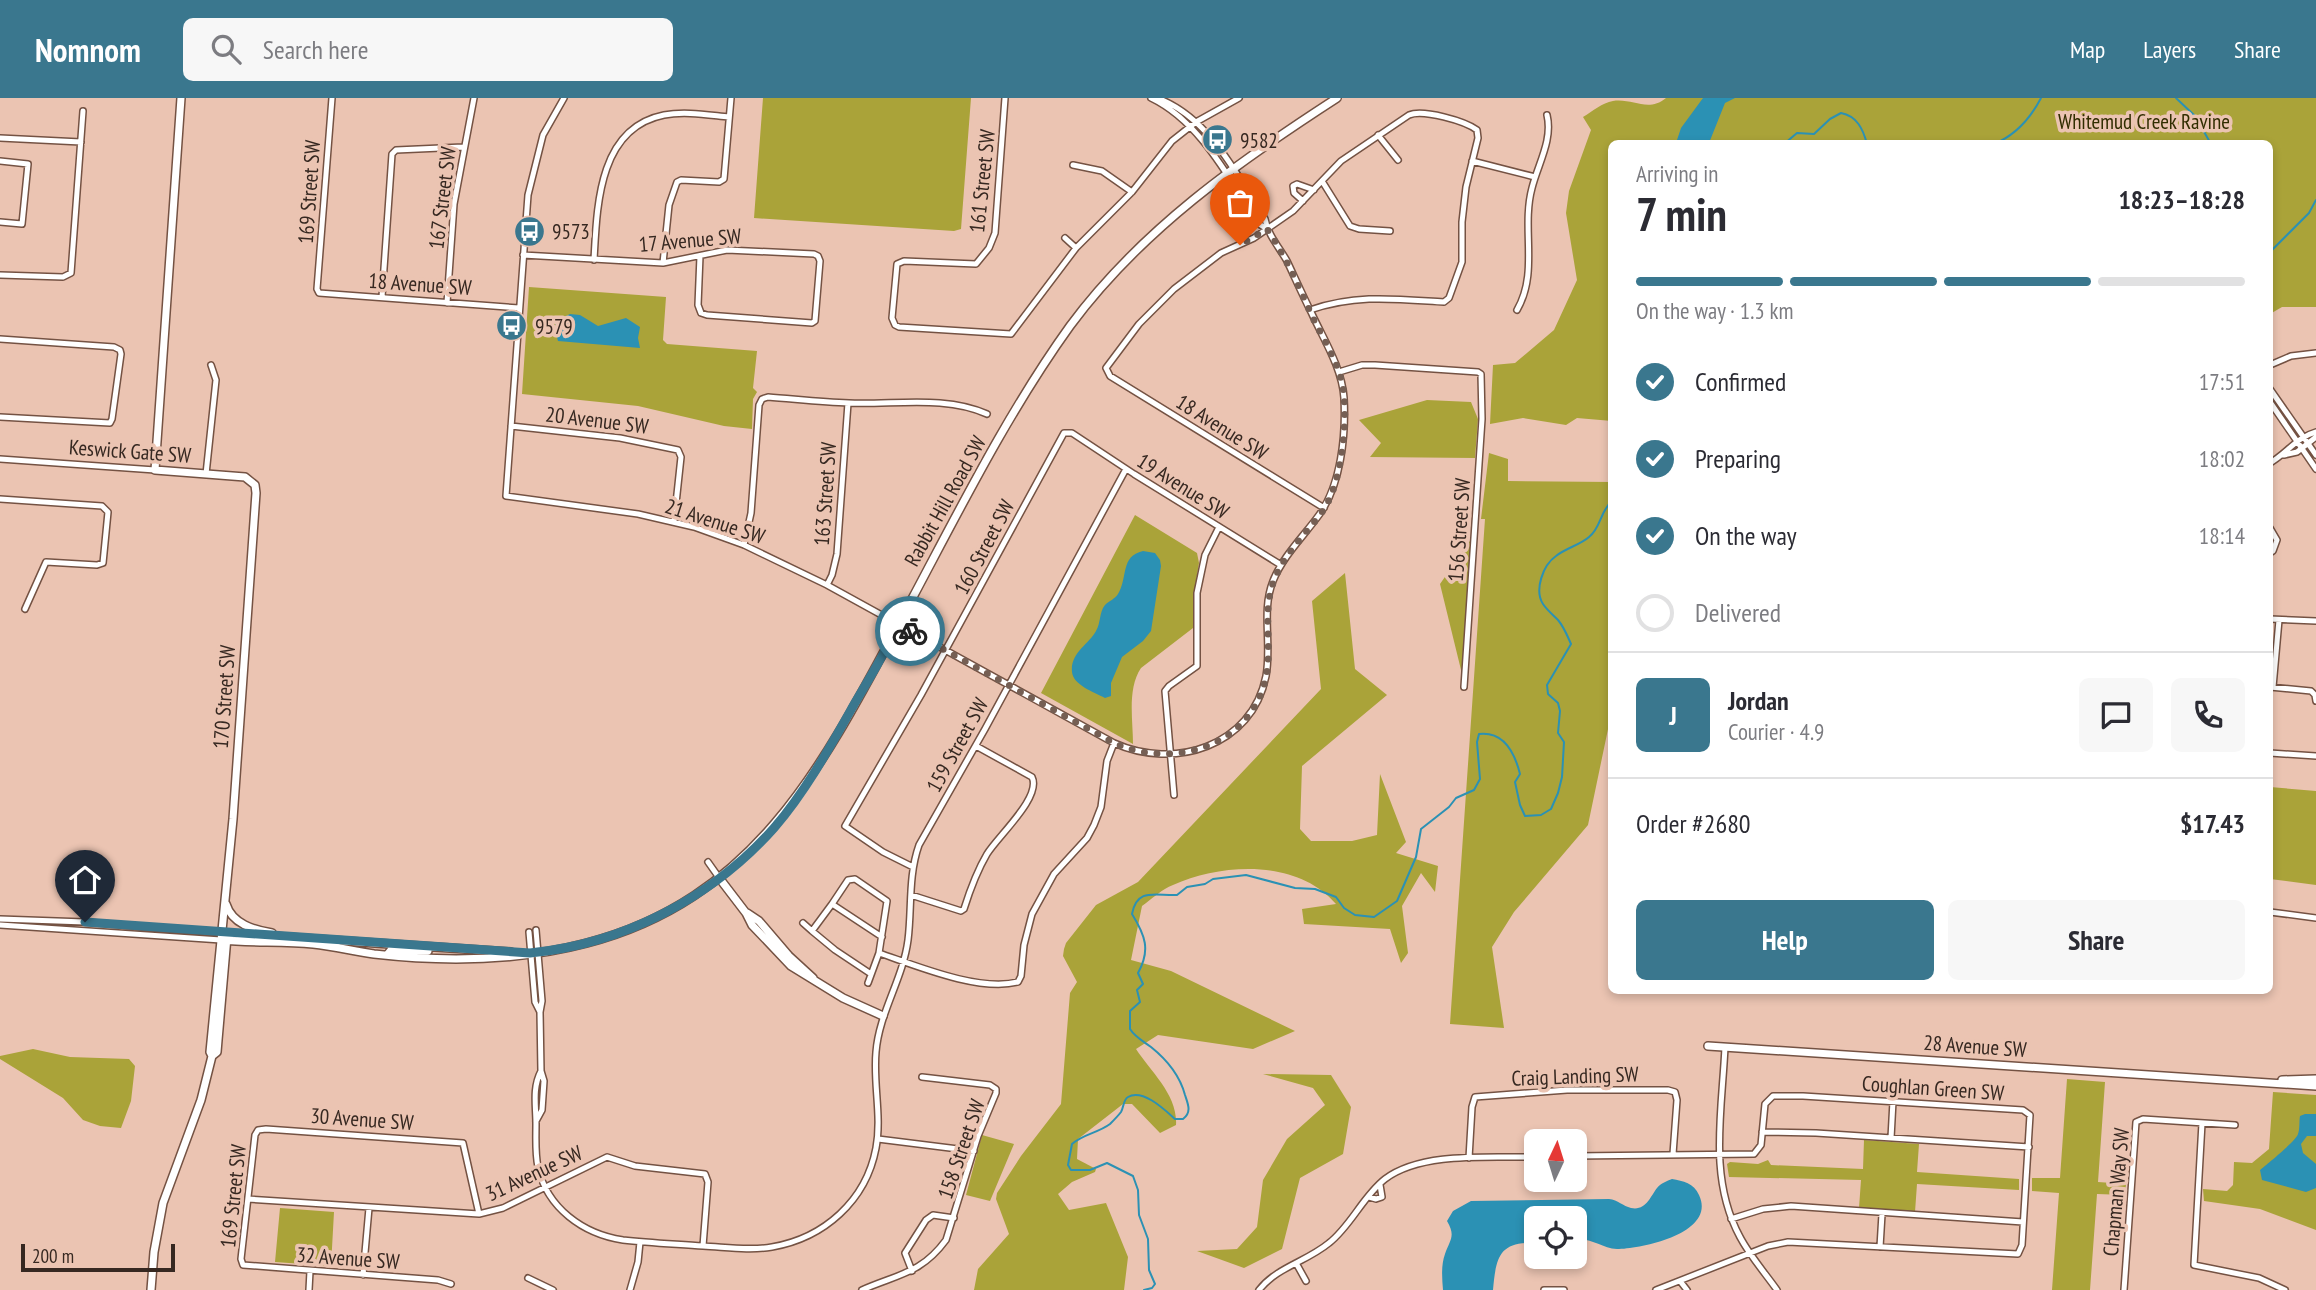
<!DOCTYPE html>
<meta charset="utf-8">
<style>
:root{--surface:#fff;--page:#f7f7f7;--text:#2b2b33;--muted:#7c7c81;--line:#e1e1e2;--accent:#3a778e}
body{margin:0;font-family:"PT Sans Narrow",sans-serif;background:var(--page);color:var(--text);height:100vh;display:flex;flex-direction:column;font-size:26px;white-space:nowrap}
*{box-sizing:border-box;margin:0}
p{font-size:23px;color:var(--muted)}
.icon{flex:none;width:38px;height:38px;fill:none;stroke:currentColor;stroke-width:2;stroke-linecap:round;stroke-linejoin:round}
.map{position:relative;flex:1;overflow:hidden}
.sheet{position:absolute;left:1608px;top:42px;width:665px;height:854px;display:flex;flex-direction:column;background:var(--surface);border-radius:10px;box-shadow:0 4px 10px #0003}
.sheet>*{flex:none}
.needle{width:46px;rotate:4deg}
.fabs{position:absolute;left:1524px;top:1031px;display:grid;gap:14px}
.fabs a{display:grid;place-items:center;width:63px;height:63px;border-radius:10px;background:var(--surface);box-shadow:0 4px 10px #0003;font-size:35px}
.scale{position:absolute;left:21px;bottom:18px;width:154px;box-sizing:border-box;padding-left:7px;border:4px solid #362821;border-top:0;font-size:19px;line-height:24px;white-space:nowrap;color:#362821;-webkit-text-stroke:5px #ebc4b2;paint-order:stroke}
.pin{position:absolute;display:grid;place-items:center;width:60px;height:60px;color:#fff;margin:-72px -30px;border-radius:50% 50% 50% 0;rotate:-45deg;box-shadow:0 0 7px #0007}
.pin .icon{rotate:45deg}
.courier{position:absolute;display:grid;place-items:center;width:70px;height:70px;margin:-35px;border:5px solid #3a778e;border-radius:50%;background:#fff;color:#222;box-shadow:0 2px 9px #0007}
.headline em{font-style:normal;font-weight:700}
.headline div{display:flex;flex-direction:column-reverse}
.headline{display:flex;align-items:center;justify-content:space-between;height:119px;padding:0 28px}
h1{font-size:46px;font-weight:700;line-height:52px}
.bar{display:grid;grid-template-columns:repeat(4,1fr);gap:10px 7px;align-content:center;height:84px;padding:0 28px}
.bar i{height:9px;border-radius:5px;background:var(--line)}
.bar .on{background:var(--accent)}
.bar p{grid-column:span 4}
.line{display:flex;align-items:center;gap:18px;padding:0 28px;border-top:2px solid var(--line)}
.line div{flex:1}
.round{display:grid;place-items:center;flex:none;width:74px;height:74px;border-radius:10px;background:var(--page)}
ol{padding:0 28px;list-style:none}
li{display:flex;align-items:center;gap:21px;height:77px}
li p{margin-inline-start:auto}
li .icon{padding:7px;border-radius:50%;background:var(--accent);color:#fff;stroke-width:4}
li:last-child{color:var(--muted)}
li i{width:38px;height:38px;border:4px solid var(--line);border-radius:50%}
.action{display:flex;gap:14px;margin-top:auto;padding:14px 28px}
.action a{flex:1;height:80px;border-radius:10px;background:var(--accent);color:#fff;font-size:28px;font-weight:700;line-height:80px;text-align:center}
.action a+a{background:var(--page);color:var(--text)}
header{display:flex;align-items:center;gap:42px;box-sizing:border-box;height:98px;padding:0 35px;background:var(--accent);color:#fff}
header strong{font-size:33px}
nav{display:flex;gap:38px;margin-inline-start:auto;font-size:24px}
.search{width:490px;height:63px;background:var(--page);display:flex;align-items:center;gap:18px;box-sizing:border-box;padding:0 24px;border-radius:10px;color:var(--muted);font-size:26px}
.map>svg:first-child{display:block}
.green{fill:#aaa339}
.water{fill:#2b91b4}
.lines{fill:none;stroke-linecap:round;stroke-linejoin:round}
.stream{stroke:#2b91b4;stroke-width:2}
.minor-casing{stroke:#745243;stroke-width:8}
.major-casing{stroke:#745243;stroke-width:10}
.minor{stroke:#fff;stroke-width:5}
.major{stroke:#fff;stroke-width:7}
.done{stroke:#755f54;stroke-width:7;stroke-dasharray:0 12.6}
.route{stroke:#3a778e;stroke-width:9}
.labels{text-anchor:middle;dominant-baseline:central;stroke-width:7;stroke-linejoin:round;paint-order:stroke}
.park-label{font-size:21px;fill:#312d00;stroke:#ebc4b2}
.poi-label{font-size:21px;fill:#362821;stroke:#ebc4b2;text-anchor:start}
.street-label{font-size:21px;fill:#362821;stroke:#ebc4b2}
</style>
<header>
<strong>Nomnom</strong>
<div class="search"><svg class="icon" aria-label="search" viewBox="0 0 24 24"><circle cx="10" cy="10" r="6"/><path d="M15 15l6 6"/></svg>Search here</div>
<nav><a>Map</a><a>Layers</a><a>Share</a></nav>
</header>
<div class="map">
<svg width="2316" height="1192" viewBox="0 0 2316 1192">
<rect width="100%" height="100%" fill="#ebc4b2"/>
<!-- green -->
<path class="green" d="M763,0H971L961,131L954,133L754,120Z
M1666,0H2316V209H2282L2270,216V46H1612V323L1577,320L1566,327L1523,320L1490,326L1493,267L1515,265L1554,232L1577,182L1566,115L1569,93L1591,32L1583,19C1593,13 1602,5 1613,3C1633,0 1648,15 1666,0Z
M529,189L666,199L663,242L667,246L757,253L753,290L757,294L753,301L752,331L724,328L638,308L522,296Z
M1427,302L1471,304L1478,321L1475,360L1370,359L1381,345L1359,322Z
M1489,355L1508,361V383L1612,384V612L1588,727L1514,814L1492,849L1504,930L1450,926L1485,421H1481Z
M1135,417L1197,455L1199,465L1193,501V530L1141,570C1127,591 1133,622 1133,646L1041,595Z
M1472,440L1462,576L1440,486Z
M1345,475L1355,571L1387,597L1302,668L1300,731L1311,743H1352L1377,737L1380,676L1406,744L1396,755L1438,768L1435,794L1421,775L1402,808L1408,855L1401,865L1390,831L1304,826L1302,811L1336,806C1297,761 1223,765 1173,787C1162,791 1152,801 1142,808L1131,862L1171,873L1295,933L1253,951L1158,937L1136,951C1151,974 1178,997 1176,1027L1160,1035L1132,1006H1123L1078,1041L1077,1061L1096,1071L1095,1074L1072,1084L1058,1096L1069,1112L1106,1105L1128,1159L1124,1192H974L978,1171L1009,1136L996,1101L997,1095L1021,1058L1061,1006L1070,895L1077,884L1063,858L1064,851L1066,845L1096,807L1138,784L1321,591L1312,503Z
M2270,689L2316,693V787L2270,781Z
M33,951L70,959L129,961L135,968L131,1003L121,1030L100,1028L83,1022L63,1000L0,961V958Z
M1263,976L1331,977L1351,1009L1343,1056L1300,1080L1282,1151L1244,1170L1197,1153L1237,1151L1257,1129L1263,1082L1287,1041L1325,1007L1313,990Z
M2067,981L2105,984L2098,1084L2126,1086L2125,1097L2097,1096L2090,1192H2052L2059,1095L2032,1093V1080H2060Z
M2273,994L2316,997V1132L2260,1111L2204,1103L2203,1091L2227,1093L2233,1087L2234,1064L2252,1065L2269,1051Z
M982,1037L1014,1046L990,1103L966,1097Z
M1864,1042L1919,1046L1917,1074L2019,1081V1092L1917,1086L1915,1114L1859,1110L1861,1082L1729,1079L1727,1066L1730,1064L1758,1066L1768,1062L1771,1067L1863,1071Z
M280,1110L334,1114L331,1168L275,1164Z"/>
<!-- water -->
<path class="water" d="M1703,0H1735L1725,5L1709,45H1676L1681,30Z
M570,216L580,217L598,228L626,220L640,229L638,240L640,250L558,243L555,232L556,223Z
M1143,453L1155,455L1160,462L1161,468L1151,533L1143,543L1122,559L1111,585V598L1105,600C1094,594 1073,587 1072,574C1070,555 1089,546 1096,533C1101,525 1099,514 1105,507C1109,503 1115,501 1118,496C1128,480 1120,458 1143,453Z
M2305,1016H2316V1038H2307L2301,1046L2303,1055L2316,1066V1090L2306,1094L2262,1082L2260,1072C2266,1067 2297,1042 2298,1036C2300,1031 2299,1023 2300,1018Z
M1672,1081C1683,1083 1694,1085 1699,1097C1717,1135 1642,1151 1617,1151C1601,1150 1589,1138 1575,1142V1120H1536V1145C1499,1143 1496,1159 1493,1192H1443C1442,1180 1441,1167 1445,1156C1450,1142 1456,1138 1447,1123L1453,1113L1471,1103L1609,1101C1618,1102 1623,1108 1631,1110C1646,1113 1650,1099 1657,1090C1661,1085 1667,1083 1672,1081Z"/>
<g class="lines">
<!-- stream -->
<path class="stream" d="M2176,0L2195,18L2211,46
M1784,46L1797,35L1814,36L1830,21L1841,15C1857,18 1863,31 1867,46
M1994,46C2016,37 2030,21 2041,0
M2270,154L2309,115L2316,102
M1144,1192L1152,1190L1155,1186L1149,1172L1148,1141L1139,1117L1138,1092L1133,1078L1107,1065L1090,1072H1071L1068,1067L1072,1046C1083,1036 1098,1035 1110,1026C1114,1022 1118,1018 1121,1014C1124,1009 1123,1002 1128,999C1143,990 1166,1013 1175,1021H1183C1192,1014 1188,1006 1185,997C1180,978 1166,961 1151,949C1143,943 1135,939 1130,931V913L1140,904L1137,892L1143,886L1138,875C1151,852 1145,837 1132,816C1137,789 1156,798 1177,797L1187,789L1205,786L1213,781L1246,777L1295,790L1315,791L1336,799L1344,810L1355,817L1374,819L1397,803L1416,759L1421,731L1449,709L1456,700L1474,692L1480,681L1477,644L1479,636C1504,633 1515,656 1520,676L1515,684L1520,707L1525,718L1541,717L1551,711L1558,695L1562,679L1564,644L1558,635L1560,613L1558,605L1548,596L1547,587L1571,546C1567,537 1564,529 1558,522C1553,517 1547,512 1543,506C1534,492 1543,467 1556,458C1566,450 1580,447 1589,439C1601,430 1600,413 1612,403"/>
<defs>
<path id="minor" d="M332,0L317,191L319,195L519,210
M564,0L543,37L528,97L506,398L638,416L694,429L744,447L827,487L1114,645C1174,672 1252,649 1266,578C1272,546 1261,513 1273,483C1283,458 1303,439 1319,417C1341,387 1346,337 1344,300C1342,270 1324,242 1312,216C1303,198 1295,180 1287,163C1279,149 1268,137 1265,121C1237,77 1209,19 1157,0
M1005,0L995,135L989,150L976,166L904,163L897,166L892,220L895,227L899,229L1011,236L1076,150L1132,94L1172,43L1196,24L1239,0
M1151,0C1201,24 1229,81 1259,126L1267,131
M1378,37L1398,62
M0,40L81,44
M0,63L28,66L22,126L0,124
M1472,63L1535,79
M1073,67L1102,73L1132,94
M1322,83L1350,128L1359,131L1390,133
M1303,103L1294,95L1293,88L1297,86L1314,92
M1065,140L1076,150
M523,157L663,165L727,152L814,156L818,158L820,163L815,223L812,225L707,217L701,215L698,207L700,158
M594,162C597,109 598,30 664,17C685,13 708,17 729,19
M663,165L669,107L677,84L681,82L719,84L724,81L731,0
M0,177L63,179L71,175L83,13
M382,199L392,56L396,52L463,49
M447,205L454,106L474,0
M1310,212C1357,196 1395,201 1444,204L1449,200L1462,164V124L1466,89L1478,40L1477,32C1465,23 1423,11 1409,17L1341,63L1293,113L1254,140L1221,155L1174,191L1139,226L1106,270L1110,278L1324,410
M1517,212C1539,174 1521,131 1532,90C1538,66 1553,42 1547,17
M0,241L114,249L120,252L121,256L112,321L110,325L0,319
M2270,267L2291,258L2316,255
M1339,274L1362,267H1375L1478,274L1481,276L1482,321L1464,589
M2270,291L2316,357
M2270,304L2316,371
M511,328L620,340L678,352L681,359L674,424
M2284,357L2297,354L2316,339
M0,361L155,372
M2270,365C2286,356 2297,339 2316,334
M206,376L216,282L211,267
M0,401L102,408L108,414L103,465L97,467L46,464L25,511
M2270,430L2277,442L2273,453L2270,455
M744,447L751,415L759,307L762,301L768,299C795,301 822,304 849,305C893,307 946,297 987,316
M827,487L832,477L837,456L848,305
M2270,521L2316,523
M2270,589L2311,593L2315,597L2316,603
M2273,589L2279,522
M2270,655L2316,658
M1174,697L1165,593L1169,588L1197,568V495L1205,457L1219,429
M708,764L720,781
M913,769L883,754L845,728L921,597L1064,335H1072L1134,376L1281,467
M911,797L961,813L964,811C970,792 977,773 987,756C998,738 1042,699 1032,679L976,648
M832,806L848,782L855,781L887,803L879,855C917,868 979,894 1018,884L1021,878L1024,847L1032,816L1054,776L1087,740L1094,727L1101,709L1107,663L1114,645
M2270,814L2316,820
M0,821L85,824L222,835
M803,825L812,833
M0,827L221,842
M529,834L535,904L540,914L542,903L536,832
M871,876L835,852L812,833L832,806L882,839
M868,885L879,855
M1725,949C1722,1014 1708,1080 1740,1139C1750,1158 1765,1175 1777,1192
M541,973C532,990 536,1008 536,1026C536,1041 535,1055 538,1069C547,1110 583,1136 623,1142C649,1145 676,1146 703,1148C725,1149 749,1153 772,1149C824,1140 866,1103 876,1050C882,1018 873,986 876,954C879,915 903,881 908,842C912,811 908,778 919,747L985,631L1126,371
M536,1023L542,1012L544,983L541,973L540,914
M2202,1025L2194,1167L2259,1180L2285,1192
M1762,1034L1816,1035L2029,1049
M1891,1040L1893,1003
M878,1041L974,1053
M1575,1058L1754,1056L1761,1047L1765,1006L1773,998H1803L2023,1012L2030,1017L2022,1147L2018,1156L1788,1144L1768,1148L1656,1192
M1469,1060L1472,1009L1475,999L1567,992H1668L1675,994L1677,1002L1673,1056
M1369,1099L1376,1101L1382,1099L1380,1087
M248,1101L479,1116L503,1110L607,1059L635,1068L705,1076L708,1084L703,1148
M1731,1121L1763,1111L1791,1108L2023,1124
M1880,1149L1882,1116
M1296,1165L1306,1183
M912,1173L905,1155L926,1122L933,1117L954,1120
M363,1177L369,1110
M528,1180L553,1192
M1680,1183L1687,1192
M451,1186L438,1182L243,1167L241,1161L255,1037L258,1032L266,1031L463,1045L479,1116
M309,1192L310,1173
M630,1192L638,1164L640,1144
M862,1192C898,1176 921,1176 946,1142L978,1038L996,995V991L990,987L922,979
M1259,1192C1277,1169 1306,1164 1329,1145C1351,1128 1363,1098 1385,1081C1422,1053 1492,1060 1536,1059
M1544,1192H1564
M2124,1192L2136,1024L2143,1021L2235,1027"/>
<path id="major" d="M720,781L746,815L752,827L791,868L843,900L883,918
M226,806C232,826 254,832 272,835
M747,815L759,823L789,858L813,880
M222,835L511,854
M221,842C252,845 282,843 313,846C333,848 353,853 374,856C444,864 519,863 587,845C760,800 828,658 905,514C957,417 1006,317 1070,228C1141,132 1238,64 1337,0
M387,857L391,852L428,853
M1708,948L2316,988
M212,958L217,954L218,942L227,839
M2282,982L2316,981
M151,1192L154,1154L163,1105L201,1002L212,958L210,954L233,721L256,395L255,387L245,379L155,372L181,0"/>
</defs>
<!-- minor casing -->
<use href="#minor" class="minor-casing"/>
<!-- major casing -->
<use href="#major" class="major-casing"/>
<!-- minor -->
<use href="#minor" class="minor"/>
<!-- major -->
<use href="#major" class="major"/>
</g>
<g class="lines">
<!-- done -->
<path class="done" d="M910,533L1114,645C1173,672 1252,648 1266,579C1273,546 1261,512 1275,480C1286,453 1308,434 1324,411C1341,385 1347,329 1344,298C1342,270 1325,244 1313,220C1299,189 1286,159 1267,131L1240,147"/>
<!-- route -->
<path class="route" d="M85,824L530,855C623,846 712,800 774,730C805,694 829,651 852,610C868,582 886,555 898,526L910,533"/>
</g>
<!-- icons -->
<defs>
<symbol id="bus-disc" viewBox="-11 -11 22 22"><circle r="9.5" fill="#3a778e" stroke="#ebc4b2"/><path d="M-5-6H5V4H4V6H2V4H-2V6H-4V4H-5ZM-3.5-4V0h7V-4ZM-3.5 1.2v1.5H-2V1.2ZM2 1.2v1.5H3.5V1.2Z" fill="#fff"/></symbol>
</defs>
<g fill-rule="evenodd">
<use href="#bus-disc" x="1200" y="24" width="35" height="35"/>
<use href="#bus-disc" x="512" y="116" width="35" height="35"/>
<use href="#bus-disc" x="494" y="210" width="35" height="35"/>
</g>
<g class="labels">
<!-- park labels -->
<g class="park-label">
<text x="2144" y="23">Whitemud Creek Ravine</text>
</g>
<!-- poi labels -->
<g class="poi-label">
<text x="1240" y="42">9582</text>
<text x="552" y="133">9573</text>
<text x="535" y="228">9579</text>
</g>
<!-- street labels -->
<g class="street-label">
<text transform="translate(982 83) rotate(-84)">161 Street SW</text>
<text transform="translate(309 94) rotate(-86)">169 Street SW</text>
<text transform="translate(442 100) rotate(-83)">167 Street SW</text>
<text transform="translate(690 142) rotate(-5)">17 Avenue SW</text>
<text transform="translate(420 186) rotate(4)">18 Avenue SW</text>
<text transform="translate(597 322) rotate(7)">20 Avenue SW</text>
<text transform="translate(1222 329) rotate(32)">18 Avenue SW</text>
<text transform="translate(130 353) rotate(4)">Keswick Gate SW</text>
<text transform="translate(1183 388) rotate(32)">19 Avenue SW</text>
<text transform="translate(825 396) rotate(-86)">163 Street SW</text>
<text transform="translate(945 403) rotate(-61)">Rabbit Hill Road SW</text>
<text transform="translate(715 423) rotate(18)">21 Avenue SW</text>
<text transform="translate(1459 432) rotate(-86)">156 Street SW</text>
<text transform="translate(984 449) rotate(-62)">160 Street SW</text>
<text transform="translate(224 599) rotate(-86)">170 Street SW</text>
<text transform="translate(957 647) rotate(-61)">159 Street SW</text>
<text transform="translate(1975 948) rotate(4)">28 Avenue SW</text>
<text transform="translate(1575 978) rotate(-2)">Craig Landing SW</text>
<text transform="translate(1933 990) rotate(4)">Coughlan Green SW</text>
<text transform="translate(362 1021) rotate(4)">30 Avenue SW</text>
<text transform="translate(961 1051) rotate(-71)">158 Street SW</text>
<text transform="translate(534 1075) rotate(-25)">31 Avenue SW</text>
<text transform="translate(2116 1094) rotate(-85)">Chapman Way SW</text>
<text transform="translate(233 1098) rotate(-84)">169 Street SW</text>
<text transform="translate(348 1160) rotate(4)">32 Avenue SW</text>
</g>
</g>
</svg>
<div class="fabs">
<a><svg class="needle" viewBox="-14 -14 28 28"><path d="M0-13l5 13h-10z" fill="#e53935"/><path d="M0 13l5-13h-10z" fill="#7c7c81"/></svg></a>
<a><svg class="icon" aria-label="locate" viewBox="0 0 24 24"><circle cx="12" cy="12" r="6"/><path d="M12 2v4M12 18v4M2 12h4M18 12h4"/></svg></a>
</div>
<div class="scale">200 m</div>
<div class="pin" style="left:1240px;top:147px;background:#ea580c"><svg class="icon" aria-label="bag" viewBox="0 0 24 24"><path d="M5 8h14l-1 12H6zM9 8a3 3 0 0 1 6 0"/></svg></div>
<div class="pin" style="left:85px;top:824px;background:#1f2937"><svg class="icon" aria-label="home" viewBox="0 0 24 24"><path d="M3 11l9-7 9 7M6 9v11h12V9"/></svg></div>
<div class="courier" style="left:910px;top:533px"><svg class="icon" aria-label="bike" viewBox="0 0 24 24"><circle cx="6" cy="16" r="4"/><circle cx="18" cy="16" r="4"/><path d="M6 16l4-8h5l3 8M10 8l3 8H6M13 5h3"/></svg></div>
<section class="sheet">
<div class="headline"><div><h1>7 min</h1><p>Arriving in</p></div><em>18:23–18:28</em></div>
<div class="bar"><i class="on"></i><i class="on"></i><i class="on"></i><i></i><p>On the way · 1.3 km</p></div>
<ol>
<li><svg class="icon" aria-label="check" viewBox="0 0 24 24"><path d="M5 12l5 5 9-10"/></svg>Confirmed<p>17:51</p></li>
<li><svg class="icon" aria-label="check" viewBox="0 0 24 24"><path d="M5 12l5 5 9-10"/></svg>Preparing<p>18:02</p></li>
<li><svg class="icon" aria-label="check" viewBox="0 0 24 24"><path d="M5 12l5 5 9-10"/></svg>On the way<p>18:14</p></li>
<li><i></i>Delivered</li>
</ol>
<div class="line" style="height:126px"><b class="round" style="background:var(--accent);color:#fff">J</b><div><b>Jordan</b><p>Courier · 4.9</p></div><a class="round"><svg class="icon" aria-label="chat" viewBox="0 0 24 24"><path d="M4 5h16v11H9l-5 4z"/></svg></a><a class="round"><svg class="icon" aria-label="phone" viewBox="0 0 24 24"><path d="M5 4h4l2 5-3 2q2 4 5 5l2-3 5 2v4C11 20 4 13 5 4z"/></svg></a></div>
<div class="line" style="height:91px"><div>Order #2680</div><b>$17.43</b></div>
<div class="action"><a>Help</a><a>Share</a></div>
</section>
</div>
